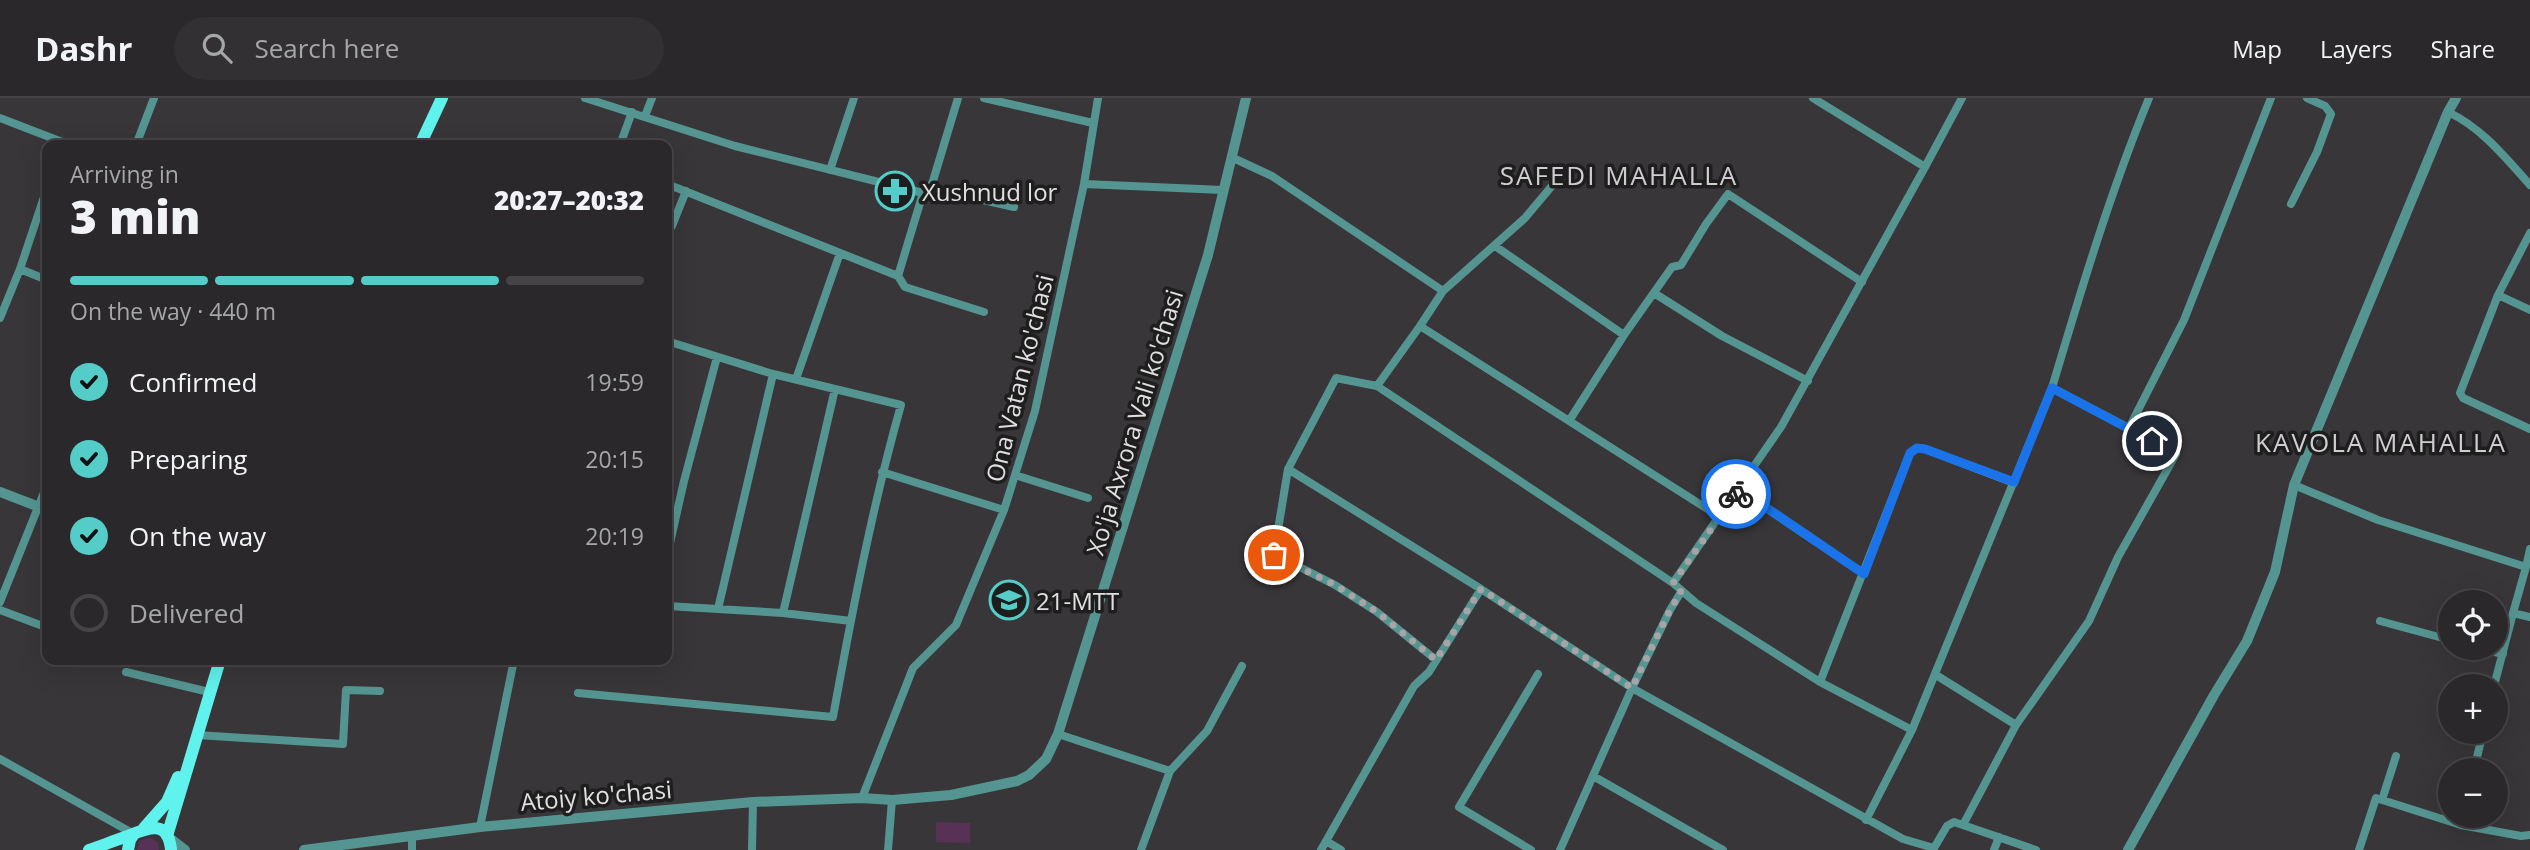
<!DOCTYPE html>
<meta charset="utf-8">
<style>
:root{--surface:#2a282a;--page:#323032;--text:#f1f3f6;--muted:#a5a6a8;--line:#464447;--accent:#54cdc8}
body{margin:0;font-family:"Open Sans",sans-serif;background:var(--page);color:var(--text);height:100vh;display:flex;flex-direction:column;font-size:26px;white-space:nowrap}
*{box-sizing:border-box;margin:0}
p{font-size:23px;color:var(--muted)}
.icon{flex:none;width:38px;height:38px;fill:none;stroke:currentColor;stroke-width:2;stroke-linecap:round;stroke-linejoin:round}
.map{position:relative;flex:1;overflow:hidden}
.panel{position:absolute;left:42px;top:42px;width:630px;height:525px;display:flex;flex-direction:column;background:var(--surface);border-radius:14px;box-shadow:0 7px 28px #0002,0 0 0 2px var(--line)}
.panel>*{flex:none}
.buttons{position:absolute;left:2438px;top:492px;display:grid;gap:14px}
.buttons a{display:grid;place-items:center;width:70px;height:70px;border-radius:50%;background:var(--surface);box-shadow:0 7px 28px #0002,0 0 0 2px var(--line);font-size:35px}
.pin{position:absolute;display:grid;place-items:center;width:60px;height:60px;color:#fff;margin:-30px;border:4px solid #fff;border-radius:50%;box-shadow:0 2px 7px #0007}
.courier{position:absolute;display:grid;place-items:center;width:70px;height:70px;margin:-35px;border:5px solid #1a73e8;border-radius:50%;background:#fff;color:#222;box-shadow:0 2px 9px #0007}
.head em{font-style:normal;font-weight:800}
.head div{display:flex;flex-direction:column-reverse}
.head{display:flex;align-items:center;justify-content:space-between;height:119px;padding:0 28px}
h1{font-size:46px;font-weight:800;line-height:52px}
.bar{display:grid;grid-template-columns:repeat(4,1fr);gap:10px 7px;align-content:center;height:84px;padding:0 28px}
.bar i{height:9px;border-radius:5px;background:var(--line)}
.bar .selected{background:var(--accent)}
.bar p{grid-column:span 4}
ol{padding:0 28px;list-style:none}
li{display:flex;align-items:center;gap:21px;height:77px}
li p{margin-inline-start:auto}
li .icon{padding:7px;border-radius:50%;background:var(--accent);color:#111;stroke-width:4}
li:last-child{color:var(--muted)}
li i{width:38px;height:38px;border:4px solid var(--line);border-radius:50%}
header{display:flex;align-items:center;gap:42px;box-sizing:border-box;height:98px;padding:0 35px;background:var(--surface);border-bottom:2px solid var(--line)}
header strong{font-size:33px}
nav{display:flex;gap:38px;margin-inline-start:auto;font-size:24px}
.search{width:490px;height:63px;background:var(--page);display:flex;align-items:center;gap:18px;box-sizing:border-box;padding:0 24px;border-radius:38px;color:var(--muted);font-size:26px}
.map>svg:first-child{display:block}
.green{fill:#573156}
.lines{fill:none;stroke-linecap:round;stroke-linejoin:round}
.minor{stroke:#559591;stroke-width:8}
.tertiary{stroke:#559591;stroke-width:10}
.primary{stroke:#60f3ed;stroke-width:12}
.done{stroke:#a6a4a6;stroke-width:7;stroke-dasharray:0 12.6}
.route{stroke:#1a73e8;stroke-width:9}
.labels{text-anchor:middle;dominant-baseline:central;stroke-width:7;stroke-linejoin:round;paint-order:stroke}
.poi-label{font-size:24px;fill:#e1dfe1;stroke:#1f1e1f;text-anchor:start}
.street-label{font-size:24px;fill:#e1dfe1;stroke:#1f1e1f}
.neighbourhood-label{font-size:26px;letter-spacing:2px;fill:#d0cdd0;stroke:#1f1e1f}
</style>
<header>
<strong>Dashr</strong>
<div class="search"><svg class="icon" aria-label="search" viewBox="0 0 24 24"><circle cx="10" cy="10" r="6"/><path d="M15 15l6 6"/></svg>Search here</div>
<nav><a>Map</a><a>Layers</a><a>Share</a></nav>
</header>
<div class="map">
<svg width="2530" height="752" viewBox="0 0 2530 752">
<rect width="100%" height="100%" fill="#383638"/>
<!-- green -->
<path class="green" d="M936,724L970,725V745L936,744Z
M149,739L158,744L159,752H137L139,743Z"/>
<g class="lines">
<!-- minor -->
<path class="minor" d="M585,0L735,48L923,95L930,90L933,83L958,0
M984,0L1093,25
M1813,0L1925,69L1962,0
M2448,14C2482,30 2505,59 2530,87
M645,18L652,0
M0,20L70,47
M136,47L154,0
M620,47L632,14
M1231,59L1272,78L1443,193L1420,228L1720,419
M1925,69L1781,329L1673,485L1696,505L1820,584L1912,632L2052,290L2129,330
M830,72L854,0
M667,86L898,178L923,95
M1084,86L1223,92
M930,90L1014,109
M2291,106L2317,54L2331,16L2325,8L2307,0
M667,126L672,128L686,93
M2530,135L2498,197L2460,295L2463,300L2530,331
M1495,148L1624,237
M20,171L47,182
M898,178L905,189L984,214
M1443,193L1525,120L1551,89
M1654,195L1722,238L1808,283
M2498,197L2530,212
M0,220L20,171L47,90
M1420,228L1377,288L1673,485
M796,281L840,155
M1377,288L1336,280L1288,371L1481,491L1632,590L1903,741L1934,750L1947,728L1954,724L2036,752
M2052,290C2081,192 2110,95 2149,0
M1569,323L1624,237L1672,169L1681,167L1706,126L1728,96L1862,184
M1288,371L1274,456L1335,487L1377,514L1436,562
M882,374L1004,412
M1015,377L1088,400
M2294,387L2378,422L2526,469L2513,515L2530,519
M1739,392L1864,476
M667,458L684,383L717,259
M2526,469L2530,451
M0,504L47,387
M667,508L783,515L851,523
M718,511L773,276
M0,512L40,527
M783,515L835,291
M2380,523L2450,542
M2479,550L2503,556
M126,574L209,594
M1936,577L2016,627
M1820,584L1910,355L1917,350L1925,351L2014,385
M2494,588L2513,515
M578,595L833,619C852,514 872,410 901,307L773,276L667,243
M1058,636L1170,673L1141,752
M197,637L343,646L346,592L380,593
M0,661L134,736
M2474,672L2483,634
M1170,673L1207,633L1242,568
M1593,678L1723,752
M862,700L913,570L956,527L1004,412L1035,313L1084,86L1098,0
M2382,702L2396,658
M2463,718L2461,727L2521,738L2530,737
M1866,722L1912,632
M1964,725L2016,627L2089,523L2118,459L2176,356L2129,330L2184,222L2271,0
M480,729L514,562
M412,738V752
M1326,743L1341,752
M752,752L753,704
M888,752L892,702
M1321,752L1414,588L1429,574L1481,491
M1531,752L1459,709L1538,576
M1560,752L1632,590L1670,512L1681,494
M1994,752L1999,739
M2359,752L2376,700L2461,727"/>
<!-- tertiary -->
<path class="tertiary" d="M0,394L47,412
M167,738L185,752
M304,752L480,729L753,704L862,700L892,702L951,697L1017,683L1029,677L1046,661L1058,636L1208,157L1246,0
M2128,752L2214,597L2247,543L2275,474L2294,387L2448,14L2456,0"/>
<!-- primary -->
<path class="primary" d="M420,47L442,0
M144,730L167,704L178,679
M167,738L220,562
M89,752C101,748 113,743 125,739C144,732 168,718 171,752
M128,752L130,742L134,736"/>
</g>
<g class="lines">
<!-- done -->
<path class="done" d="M1274,457L1335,487L1377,514L1436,562L1481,491L1632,590L1670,512L1681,494L1673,485L1736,396"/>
<!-- route -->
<path class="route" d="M1736,396L1739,391L1864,476L1910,355L1917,350L1925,351L2014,384L2052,290L2152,343"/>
</g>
<!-- icons -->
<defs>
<symbol id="pharmacy-ring" viewBox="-11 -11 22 22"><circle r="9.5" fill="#1f1e1f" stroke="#54cdc8" stroke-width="1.5"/><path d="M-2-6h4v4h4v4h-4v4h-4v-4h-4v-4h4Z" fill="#54cdc8"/></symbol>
<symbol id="school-ring" viewBox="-11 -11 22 22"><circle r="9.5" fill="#1f1e1f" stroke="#54cdc8" stroke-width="1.5"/><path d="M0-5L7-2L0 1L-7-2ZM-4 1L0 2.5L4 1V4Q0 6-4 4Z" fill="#54cdc8"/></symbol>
</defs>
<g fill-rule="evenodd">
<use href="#pharmacy-ring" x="873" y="71" width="44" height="44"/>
<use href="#school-ring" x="987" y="480" width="44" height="44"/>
</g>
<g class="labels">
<!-- poi labels -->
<g class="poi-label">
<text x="922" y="93">Xushnud lor</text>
<text x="1036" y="502">21-MTT</text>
</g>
<!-- street labels -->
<g class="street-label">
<text transform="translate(1019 280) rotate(-76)">Ona Vatan ko'chasi</text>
<text transform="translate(1134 324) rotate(-73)">Xo'ja Axrora Vali ko'chasi</text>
<text transform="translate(596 697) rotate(-5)">Atoiy ko'chasi</text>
</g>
<!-- neighbourhood labels -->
<g class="neighbourhood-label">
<text x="1619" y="77">SAFEDI MAHALLA</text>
<text x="2381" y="344">KAVOLA MAHALLA</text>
</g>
</g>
</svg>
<div class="buttons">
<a><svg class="icon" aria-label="locate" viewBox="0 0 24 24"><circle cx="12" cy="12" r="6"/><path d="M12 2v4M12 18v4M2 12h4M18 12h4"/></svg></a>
<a>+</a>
<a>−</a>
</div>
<div class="pin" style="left:1274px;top:457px;background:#ea580c"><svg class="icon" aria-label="bag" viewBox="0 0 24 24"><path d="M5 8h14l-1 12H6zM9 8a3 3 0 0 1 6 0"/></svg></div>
<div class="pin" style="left:2152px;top:343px;background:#1f2937"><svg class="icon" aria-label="home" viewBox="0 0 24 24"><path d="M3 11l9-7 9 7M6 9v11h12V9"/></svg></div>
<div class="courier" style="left:1736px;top:396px"><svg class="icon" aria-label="bike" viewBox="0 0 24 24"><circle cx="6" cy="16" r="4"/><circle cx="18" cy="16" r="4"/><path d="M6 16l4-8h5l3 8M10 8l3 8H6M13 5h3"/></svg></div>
<section class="panel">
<div class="head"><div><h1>3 min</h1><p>Arriving in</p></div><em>20:27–20:32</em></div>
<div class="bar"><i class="selected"></i><i class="selected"></i><i class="selected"></i><i></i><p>On the way · 440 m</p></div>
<ol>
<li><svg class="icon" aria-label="check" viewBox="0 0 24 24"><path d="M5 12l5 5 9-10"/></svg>Confirmed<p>19:59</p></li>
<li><svg class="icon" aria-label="check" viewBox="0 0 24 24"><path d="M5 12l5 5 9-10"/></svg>Preparing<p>20:15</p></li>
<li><svg class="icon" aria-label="check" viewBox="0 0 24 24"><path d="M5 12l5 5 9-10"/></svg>On the way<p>20:19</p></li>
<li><i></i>Delivered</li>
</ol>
</section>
</div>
